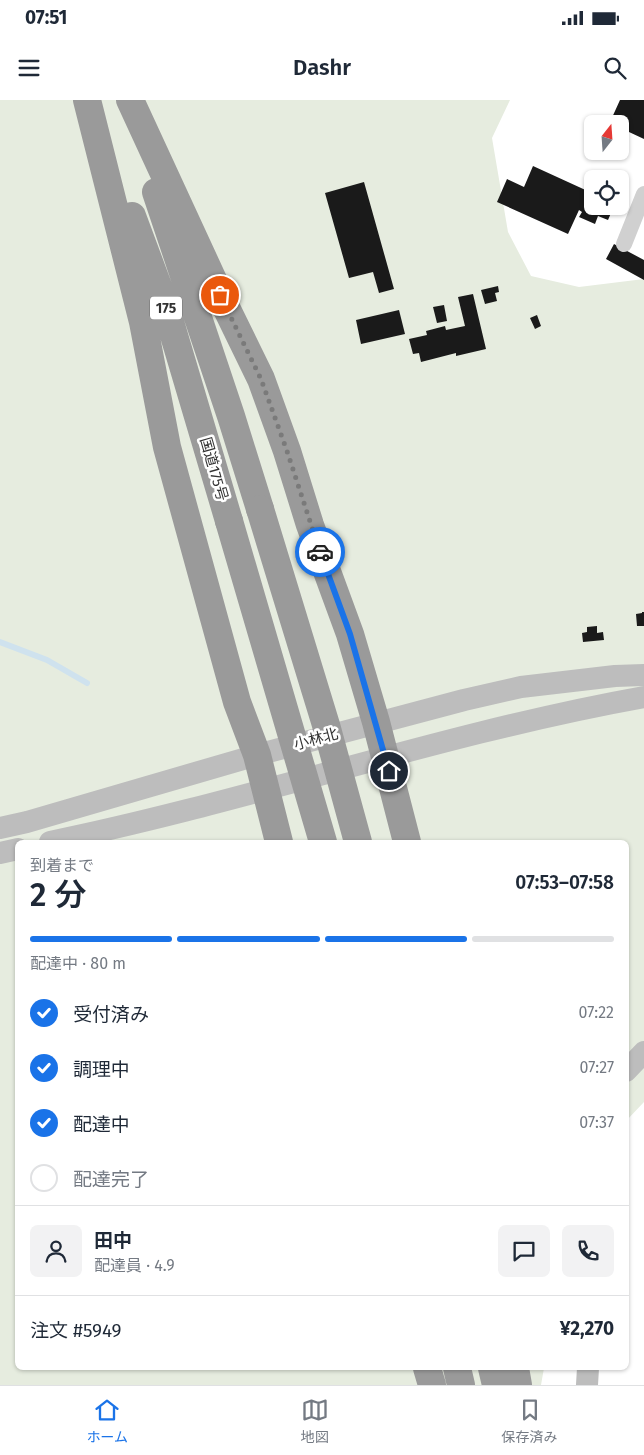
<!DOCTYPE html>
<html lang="ja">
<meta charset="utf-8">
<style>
:root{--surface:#fff;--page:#f2f2f3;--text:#1f2937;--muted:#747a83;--line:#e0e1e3;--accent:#1a73e8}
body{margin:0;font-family:"Fira Sans","Noto Sans JP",sans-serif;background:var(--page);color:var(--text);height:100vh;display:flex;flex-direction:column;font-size:19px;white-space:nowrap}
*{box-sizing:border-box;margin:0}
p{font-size:16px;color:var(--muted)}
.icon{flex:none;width:28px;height:28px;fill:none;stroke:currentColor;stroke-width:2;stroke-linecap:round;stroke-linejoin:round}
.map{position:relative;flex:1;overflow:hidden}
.details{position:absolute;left:15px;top:740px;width:614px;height:530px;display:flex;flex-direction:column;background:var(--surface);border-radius:8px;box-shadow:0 1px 4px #0004}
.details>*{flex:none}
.needle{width:32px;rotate:17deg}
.buttons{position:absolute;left:584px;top:15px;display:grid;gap:10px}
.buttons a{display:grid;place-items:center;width:45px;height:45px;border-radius:8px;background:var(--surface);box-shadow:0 1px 4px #0004;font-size:25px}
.pin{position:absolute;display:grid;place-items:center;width:42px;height:42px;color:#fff;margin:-21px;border:2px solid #fff;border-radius:50%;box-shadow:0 1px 5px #0007}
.courier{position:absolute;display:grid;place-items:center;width:50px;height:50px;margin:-25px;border:4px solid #1a73e8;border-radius:50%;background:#fff;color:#222;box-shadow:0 1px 6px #0007}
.summary em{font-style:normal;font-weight:600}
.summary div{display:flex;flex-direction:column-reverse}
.summary{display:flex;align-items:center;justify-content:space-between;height:85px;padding:0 15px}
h1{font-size:32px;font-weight:600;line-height:38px}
.bar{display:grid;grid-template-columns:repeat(4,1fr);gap:8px 5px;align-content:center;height:60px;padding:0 15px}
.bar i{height:6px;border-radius:4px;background:var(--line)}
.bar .on{background:var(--accent)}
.bar p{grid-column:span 4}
.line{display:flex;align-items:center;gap:12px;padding:0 15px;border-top:1px solid var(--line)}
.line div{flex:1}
.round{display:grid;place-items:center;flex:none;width:52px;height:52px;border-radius:8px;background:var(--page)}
ol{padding:0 15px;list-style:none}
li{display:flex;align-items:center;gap:15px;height:55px}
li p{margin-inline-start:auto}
li .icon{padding:5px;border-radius:50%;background:var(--accent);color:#fff;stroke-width:4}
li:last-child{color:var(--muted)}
li i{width:28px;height:28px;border:2px solid var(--line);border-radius:50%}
.status{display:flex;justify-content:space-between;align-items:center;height:35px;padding:0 25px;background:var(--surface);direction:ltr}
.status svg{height:14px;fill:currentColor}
header{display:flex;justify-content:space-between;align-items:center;height:65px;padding:0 15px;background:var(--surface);font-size:22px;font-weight:600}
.tabs{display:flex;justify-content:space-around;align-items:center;height:70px;border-top:1px solid var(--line);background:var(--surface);font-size:14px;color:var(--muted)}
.tabs a{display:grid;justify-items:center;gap:2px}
.tabs .on{color:var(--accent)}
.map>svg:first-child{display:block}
.green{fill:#e6ecdf}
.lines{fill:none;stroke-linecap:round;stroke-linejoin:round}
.stream{stroke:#cfe2ee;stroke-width:6}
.building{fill:#1a1a1a}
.street{stroke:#d0d0d0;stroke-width:16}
.secondary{stroke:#bdbdbd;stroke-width:22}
.highway{stroke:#9a9a9a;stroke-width:28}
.highway-bridge{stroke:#9a9a9a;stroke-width:28}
.done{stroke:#7a7a7a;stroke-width:5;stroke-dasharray:0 9}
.route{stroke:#1a73e8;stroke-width:6}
.labels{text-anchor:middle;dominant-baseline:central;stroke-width:5;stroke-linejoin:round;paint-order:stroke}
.shield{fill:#fff;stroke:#707070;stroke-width:1}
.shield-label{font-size:14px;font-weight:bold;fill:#333}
.street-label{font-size:15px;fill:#333;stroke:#fff}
</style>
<div class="status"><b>07:51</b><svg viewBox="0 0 49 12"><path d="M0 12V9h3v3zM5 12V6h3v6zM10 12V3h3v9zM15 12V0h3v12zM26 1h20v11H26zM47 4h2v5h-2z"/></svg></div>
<header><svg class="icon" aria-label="menu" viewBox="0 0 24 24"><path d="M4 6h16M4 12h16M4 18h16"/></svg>Dashr<svg class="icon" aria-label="search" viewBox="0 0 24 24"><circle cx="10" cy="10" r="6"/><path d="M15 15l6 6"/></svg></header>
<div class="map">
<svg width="644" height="1285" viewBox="0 0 644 1285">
<rect width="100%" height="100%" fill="#fff"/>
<!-- green -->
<path class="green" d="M0,0H510L492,38L508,132L531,176L579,187L644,179V1002L626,1021V742H18V1268H544L541,1285H0Z"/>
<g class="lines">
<!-- stream -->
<path class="stream" d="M0,542L47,560L87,583"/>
</g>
<!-- building -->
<path class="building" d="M620,0H644V39L629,32L625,39L620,37V24H614L610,22Z
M533,66L592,93V106H614L608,120L598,116L595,124L579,117L582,112L579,110L568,134L497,102L507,79L524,87Z
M364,82L394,189L379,193L373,172L349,178L325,93Z
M614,144L644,160V180L606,159Z
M498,186L499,192L495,193L497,201L485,204L481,190Z
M473,194L486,249L456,256V253L421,262L419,253L413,254L409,239L427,235L426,231L445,226L446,230L465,226L458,197Z
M444,205L447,221L437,223L433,207Z
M399,210L405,234L361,244L356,220Z
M537,215L541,226L535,229L530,218Z
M642,512H644V526H637L636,514L642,513Z
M597,526V533L603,532L604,540L583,542L582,533L587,532V527Z"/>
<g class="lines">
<!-- street -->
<path class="street" d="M624,144L644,94"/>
<!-- secondary -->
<path class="secondary" d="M0,728L27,722L257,655L464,600L521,587L615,576L644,575
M50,742C250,701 443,633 644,597
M0,753L18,749
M626,971L644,952
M587,1285L588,1268"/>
<!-- highway -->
<path class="highway" d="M87,0L143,222L167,347L237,602L257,655L279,742
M130,0L220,195L261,279L287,351L310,425L350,534L376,622L407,742
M156,92L231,316L260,409
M132,116L165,205L229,421
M427,1268L432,1285
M457,1268L461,1285
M492,1268L496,1285
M515,1268L518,1285"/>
<!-- highway-bridge -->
<path class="highway-bridge" d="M260,409L326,625L358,742
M229,421L323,742"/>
</g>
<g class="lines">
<!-- done -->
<path class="done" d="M220,195L261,279L287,351L320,452"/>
<!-- route -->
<path class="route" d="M320,452L350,534L389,671"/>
</g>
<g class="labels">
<!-- shield labels -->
<rect class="shield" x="150" y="196.5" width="32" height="23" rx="4"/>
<g class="shield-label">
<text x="166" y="208">175</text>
</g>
<!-- street labels -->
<g class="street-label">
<text transform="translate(214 369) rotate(74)">国道175号</text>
<text transform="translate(316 639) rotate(-15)">小林北</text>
</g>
</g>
</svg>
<div class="buttons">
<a><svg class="needle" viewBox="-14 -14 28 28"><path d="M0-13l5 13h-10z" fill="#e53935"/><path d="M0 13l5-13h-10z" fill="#747a83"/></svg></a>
<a><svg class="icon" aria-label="locate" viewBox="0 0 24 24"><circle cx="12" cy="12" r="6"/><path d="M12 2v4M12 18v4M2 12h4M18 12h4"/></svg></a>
</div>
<div class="pin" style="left:220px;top:195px;background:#ea580c"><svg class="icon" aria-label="bag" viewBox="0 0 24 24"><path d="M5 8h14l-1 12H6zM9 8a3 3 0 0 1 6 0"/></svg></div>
<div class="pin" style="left:389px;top:671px;background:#1f2937"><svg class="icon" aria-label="home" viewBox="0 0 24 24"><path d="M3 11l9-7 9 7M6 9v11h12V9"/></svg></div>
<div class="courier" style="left:320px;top:452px"><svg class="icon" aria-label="car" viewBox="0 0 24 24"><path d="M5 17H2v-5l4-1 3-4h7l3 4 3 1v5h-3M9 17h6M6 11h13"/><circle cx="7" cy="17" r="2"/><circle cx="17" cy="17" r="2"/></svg></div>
<section class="details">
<div class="summary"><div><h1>2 分</h1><p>到着まで</p></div><em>07:53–07:58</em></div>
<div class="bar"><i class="on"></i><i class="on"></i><i class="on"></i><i></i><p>配達中 · 80 m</p></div>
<ol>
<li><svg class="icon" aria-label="check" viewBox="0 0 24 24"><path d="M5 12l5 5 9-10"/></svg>受付済み<p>07:22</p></li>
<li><svg class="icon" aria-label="check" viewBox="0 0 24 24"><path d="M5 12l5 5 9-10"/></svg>調理中<p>07:27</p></li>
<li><svg class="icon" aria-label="check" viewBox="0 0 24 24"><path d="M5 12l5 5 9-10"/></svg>配達中<p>07:37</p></li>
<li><i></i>配達完了</li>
</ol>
<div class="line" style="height:90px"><a class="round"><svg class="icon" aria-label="person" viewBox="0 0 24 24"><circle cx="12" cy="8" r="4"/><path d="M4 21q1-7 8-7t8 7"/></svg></a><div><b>田中</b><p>配達員 · 4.9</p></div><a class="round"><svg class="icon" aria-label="chat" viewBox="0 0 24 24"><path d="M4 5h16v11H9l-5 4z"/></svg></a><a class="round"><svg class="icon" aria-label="phone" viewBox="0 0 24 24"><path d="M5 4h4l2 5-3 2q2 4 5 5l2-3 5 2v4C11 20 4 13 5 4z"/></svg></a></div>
<div class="line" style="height:65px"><div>注文 #5949</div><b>¥2,270</b></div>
</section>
</div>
<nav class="tabs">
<a class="on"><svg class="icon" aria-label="home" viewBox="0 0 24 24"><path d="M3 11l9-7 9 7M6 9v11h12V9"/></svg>ホーム</a>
<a><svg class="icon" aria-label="map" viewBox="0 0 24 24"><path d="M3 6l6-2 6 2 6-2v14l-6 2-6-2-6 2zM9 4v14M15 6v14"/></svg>地図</a>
<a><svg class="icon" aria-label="saved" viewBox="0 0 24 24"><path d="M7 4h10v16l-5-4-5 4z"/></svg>保存済み</a>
</nav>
